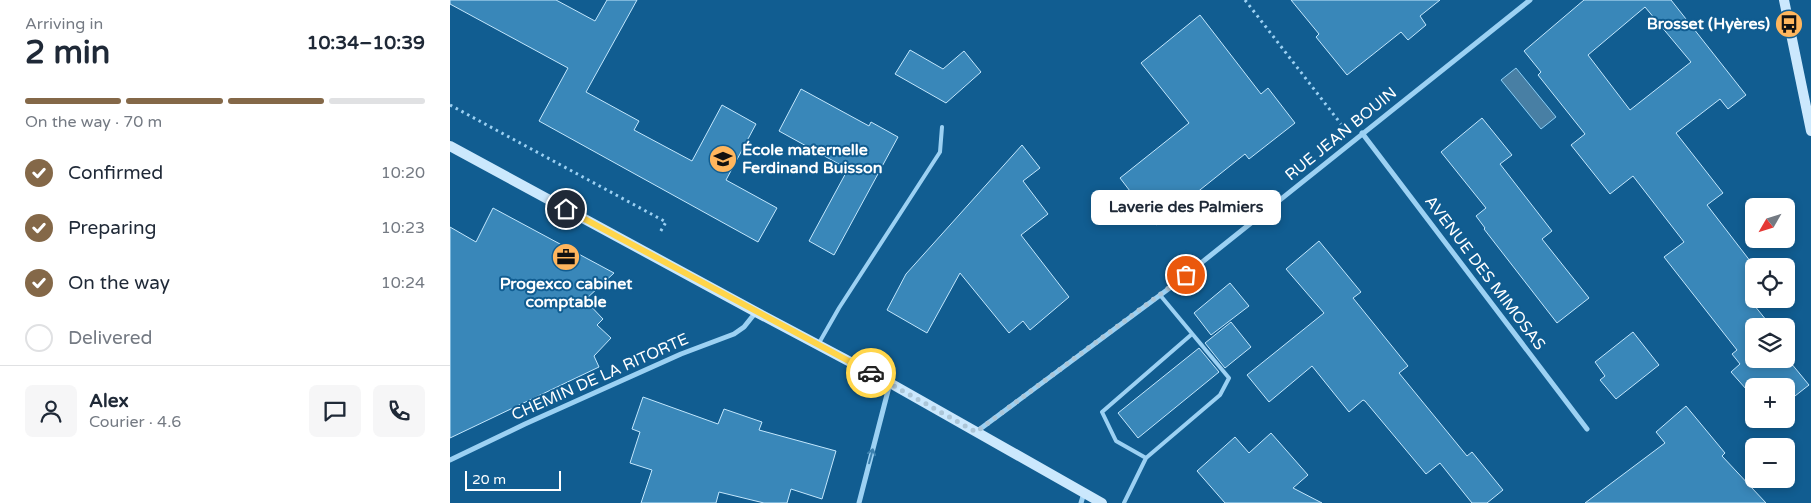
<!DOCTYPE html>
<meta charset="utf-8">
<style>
:root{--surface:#fff;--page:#f6f6f7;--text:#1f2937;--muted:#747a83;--line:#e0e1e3;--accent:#846848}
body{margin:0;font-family:"Varela Round",sans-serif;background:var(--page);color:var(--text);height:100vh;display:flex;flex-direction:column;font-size:19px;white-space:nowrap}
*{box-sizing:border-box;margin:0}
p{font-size:16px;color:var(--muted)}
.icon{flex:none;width:28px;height:28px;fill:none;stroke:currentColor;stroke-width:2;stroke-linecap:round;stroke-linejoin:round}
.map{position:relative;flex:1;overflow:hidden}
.panel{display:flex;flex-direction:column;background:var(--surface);width:450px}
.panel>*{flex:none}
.needle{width:32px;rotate:231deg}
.controls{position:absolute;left:1295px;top:198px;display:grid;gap:10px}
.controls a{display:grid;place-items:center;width:50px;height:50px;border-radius:8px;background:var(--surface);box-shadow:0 2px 8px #0003;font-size:25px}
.scale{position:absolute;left:15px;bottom:12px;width:96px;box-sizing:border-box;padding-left:5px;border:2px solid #fff;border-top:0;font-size:14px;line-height:18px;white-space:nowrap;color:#fff;-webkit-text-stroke:4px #115d91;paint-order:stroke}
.pin{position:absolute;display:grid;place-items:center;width:42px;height:42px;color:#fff;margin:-21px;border:2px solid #fff;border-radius:50%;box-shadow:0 1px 5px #0007}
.courier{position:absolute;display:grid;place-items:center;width:50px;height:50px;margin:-25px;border:4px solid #ffd54a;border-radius:50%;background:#fff;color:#222;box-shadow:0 1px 6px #0007}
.bubble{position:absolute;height:35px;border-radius:8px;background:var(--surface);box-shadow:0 2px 8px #0003;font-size:16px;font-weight:800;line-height:35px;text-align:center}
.summary em{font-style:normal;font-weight:800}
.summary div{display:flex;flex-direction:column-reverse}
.summary{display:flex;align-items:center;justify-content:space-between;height:85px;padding:0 25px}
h1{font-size:32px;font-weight:800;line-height:38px}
.bar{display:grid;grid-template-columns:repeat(4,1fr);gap:8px 5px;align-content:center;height:60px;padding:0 25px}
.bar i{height:6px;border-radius:4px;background:var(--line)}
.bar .current{background:var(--accent)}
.bar p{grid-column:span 4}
.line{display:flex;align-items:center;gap:12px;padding:0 25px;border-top:1px solid var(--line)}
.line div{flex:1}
.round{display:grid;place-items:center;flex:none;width:52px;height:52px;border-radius:8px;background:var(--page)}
ol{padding:0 25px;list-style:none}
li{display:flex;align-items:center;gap:15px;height:55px}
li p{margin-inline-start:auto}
li .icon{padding:5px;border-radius:50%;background:var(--accent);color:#fff;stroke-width:4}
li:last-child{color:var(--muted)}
li i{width:28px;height:28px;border:2px solid var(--line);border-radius:50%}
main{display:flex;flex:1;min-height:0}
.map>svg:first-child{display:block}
.water{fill:#487fa4;stroke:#8dcff6}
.building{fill:#3987b9;stroke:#c3e7fd;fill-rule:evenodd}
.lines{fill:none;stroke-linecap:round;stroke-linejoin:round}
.path{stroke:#9cd1f3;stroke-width:3;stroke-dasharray:2.5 4;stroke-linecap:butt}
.lane{stroke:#9cd1f3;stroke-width:4}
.street{stroke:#9cd1f3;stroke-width:5}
.secondary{stroke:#cbe8fd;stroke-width:10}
.oneway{stroke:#3b80ae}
.done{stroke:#acc6d8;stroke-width:5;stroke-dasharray:0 9}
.route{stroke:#ffd54a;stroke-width:6}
.labels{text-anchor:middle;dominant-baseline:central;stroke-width:4;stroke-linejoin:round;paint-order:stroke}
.poi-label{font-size:16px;font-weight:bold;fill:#fff;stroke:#115d91;text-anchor:end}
.street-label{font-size:16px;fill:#fff;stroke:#115d91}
</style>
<main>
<section class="panel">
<div class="summary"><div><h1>2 min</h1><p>Arriving in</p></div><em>10:34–10:39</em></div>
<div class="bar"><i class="current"></i><i class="current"></i><i class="current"></i><i></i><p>On the way · 70 m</p></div>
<ol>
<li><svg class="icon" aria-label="check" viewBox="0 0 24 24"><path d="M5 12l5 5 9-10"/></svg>Confirmed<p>10:20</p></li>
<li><svg class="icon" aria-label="check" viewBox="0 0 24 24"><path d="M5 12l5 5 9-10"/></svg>Preparing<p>10:23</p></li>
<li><svg class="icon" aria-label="check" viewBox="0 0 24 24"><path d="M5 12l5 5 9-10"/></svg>On the way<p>10:24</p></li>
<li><i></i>Delivered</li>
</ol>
<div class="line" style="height:90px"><a class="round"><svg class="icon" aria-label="person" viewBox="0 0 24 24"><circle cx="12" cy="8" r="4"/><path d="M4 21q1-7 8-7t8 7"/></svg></a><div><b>Alex</b><p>Courier · 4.6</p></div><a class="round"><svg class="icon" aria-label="chat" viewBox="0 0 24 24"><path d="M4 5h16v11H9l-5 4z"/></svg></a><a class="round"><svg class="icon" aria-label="phone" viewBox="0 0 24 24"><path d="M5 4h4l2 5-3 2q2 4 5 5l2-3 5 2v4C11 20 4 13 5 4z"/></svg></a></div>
</section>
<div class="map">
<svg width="1361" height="503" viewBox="0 0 1361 503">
<rect width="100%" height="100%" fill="#115d91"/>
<!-- water -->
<path class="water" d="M1066,68L1106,117L1091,129L1051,80Z"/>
<!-- building -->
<path class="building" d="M0,0H106L145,21L157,0H187L136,92L189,121L184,130L242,161L272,105L306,124L276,180L327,208L308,242L89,121L118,68L0,4Z
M841,0H990L970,16L976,25L958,40L951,32L897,75L866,37L869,34Z
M1134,0H1221L1296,95L1278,109L1270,99L1226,133L1273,193L1257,205L1304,266V305L1321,326H1304V359H1336V357L1359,385L1336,403V386H1304V398L1281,372L1290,364L1282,354L1287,350L1214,257L1234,242L1183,176L1160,194L1121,145L1135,134L1088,75L1091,72L1074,51ZM1195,7L1241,62L1180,110L1138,55Z
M750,15L811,94L818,88L845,123L799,159L795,154L706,225L670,178L739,123L691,63Z
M460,50L493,69L514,51L531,72L496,103L445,74Z
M351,89L419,126L421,122L448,137L384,255L359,241L398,169L329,131Z
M1032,118L1062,155L1050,164L1102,231L1092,239L1139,298L1107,323L1034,229L1035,228L1026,216L1036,208L991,152Z
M572,145L590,168L573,181L598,214L571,235L619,297L580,330L573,321L559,333L510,273L477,333L437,310L456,274Z
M43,208L164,273L135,300L153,319L147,325L161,338L144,356L149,367L0,438V227L26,242Z
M869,241L911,292L903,298L958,366L949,373L1017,456L1022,452L1053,490L1037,503H1022L990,463L976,474L915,401L913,400L899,412L862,366L819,402L797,375L874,313L836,269Z
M780,283L799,306L761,335L744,313Z
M781,322L801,347L775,368L755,343Z
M1183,332L1209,365L1166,399L1150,380L1155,376L1145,362Z
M749,348L769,372L688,438L668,413Z
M193,397L268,424L274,409L312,422L309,430L386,451L372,499L341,489L337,503H314L269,492L266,503H191L202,470L180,463L190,432L182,429Z
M1236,406L1275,453L1272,456L1316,503H1135L1215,443L1206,432Z
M821,433L858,475L843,488L872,503H775L747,471L785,437L799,453Z"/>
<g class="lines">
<!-- path -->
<path class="path" d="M795,0L891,124
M0,105L216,222L209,234"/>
<!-- lane -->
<path class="lane" d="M710,295L779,378L770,395L696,458L666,441L652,412L742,334
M369,343L389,308L490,152L492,127
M674,503L696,458"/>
<!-- street -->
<path class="street" d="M912,133L1137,429
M526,432L721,287L1080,0
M0,460L75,424L231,354L284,334L294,327L306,312
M409,503L440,383
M631,503L634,493"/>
<!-- secondary -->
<path class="secondary" d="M1334,0L1361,131
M0,146L306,312L440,383L652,503"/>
</g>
<!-- one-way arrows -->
<defs><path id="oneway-shaft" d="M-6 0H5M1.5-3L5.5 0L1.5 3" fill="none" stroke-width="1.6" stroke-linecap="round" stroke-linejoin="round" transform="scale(1.25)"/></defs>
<use class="oneway" href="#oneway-shaft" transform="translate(421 456) rotate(-75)"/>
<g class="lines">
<!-- done -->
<path class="done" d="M421,373L526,432L736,275"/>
<!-- route -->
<path class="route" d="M116,209L421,373"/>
</g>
<!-- icons -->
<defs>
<symbol id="bus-disc" viewBox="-11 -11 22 22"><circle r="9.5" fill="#ffb65d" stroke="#115d91"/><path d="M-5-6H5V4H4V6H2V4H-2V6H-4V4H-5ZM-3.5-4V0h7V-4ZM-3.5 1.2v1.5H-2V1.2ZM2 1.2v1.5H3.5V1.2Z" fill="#111"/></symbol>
<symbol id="school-disc" viewBox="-11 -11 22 22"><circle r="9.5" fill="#ffb65d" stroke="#115d91"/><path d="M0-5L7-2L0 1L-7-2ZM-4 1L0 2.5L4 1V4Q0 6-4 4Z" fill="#111"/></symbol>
<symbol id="office-disc" viewBox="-11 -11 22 22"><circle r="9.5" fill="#ffb65d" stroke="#115d91"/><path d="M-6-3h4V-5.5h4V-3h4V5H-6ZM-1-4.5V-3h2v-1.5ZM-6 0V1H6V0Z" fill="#111"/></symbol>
</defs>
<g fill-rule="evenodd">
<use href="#bus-disc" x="1323" y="8" width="32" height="32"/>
<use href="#school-disc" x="257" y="143" width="32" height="32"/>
<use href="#office-disc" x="100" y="241" width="32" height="32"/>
</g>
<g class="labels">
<!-- poi labels -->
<g class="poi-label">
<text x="1320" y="24">Brosset (Hyères)</text>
<text x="292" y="150" text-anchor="start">École maternelle<tspan x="292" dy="18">Ferdinand Buisson</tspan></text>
<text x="116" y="284" text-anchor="middle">Progexco cabinet<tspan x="116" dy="18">comptable</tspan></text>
</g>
<!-- street labels -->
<g class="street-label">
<text transform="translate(891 134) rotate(-39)">RUE JEAN BOUIN</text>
<text transform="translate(1035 273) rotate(53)">AVENUE DES MIMOSAS</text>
<text transform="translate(150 377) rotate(-24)">CHEMIN DE LA RITORTE</text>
</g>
</g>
</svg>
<div class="controls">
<a><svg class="needle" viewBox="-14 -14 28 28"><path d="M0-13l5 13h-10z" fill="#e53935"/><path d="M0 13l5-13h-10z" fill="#747a83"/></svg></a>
<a><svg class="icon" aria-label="locate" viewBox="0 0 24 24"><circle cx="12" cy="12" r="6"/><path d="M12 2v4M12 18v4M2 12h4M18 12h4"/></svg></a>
<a><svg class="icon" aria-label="layers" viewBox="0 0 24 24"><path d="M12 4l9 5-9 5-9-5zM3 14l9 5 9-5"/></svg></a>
<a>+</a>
<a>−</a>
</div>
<div class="scale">20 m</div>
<div class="pin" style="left:736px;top:275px;background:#ea580c"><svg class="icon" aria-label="bag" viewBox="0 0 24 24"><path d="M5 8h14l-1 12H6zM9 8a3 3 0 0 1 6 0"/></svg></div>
<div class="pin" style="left:116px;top:209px;background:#1f2937"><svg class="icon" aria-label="home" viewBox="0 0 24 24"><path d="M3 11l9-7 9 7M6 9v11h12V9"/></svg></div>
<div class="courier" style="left:421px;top:373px"><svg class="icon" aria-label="car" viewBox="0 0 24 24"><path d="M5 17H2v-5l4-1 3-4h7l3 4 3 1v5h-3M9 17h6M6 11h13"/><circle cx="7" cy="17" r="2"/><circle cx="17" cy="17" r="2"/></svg></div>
<div class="bubble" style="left:641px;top:190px;width:190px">Laverie des Palmiers</div>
</div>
</main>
